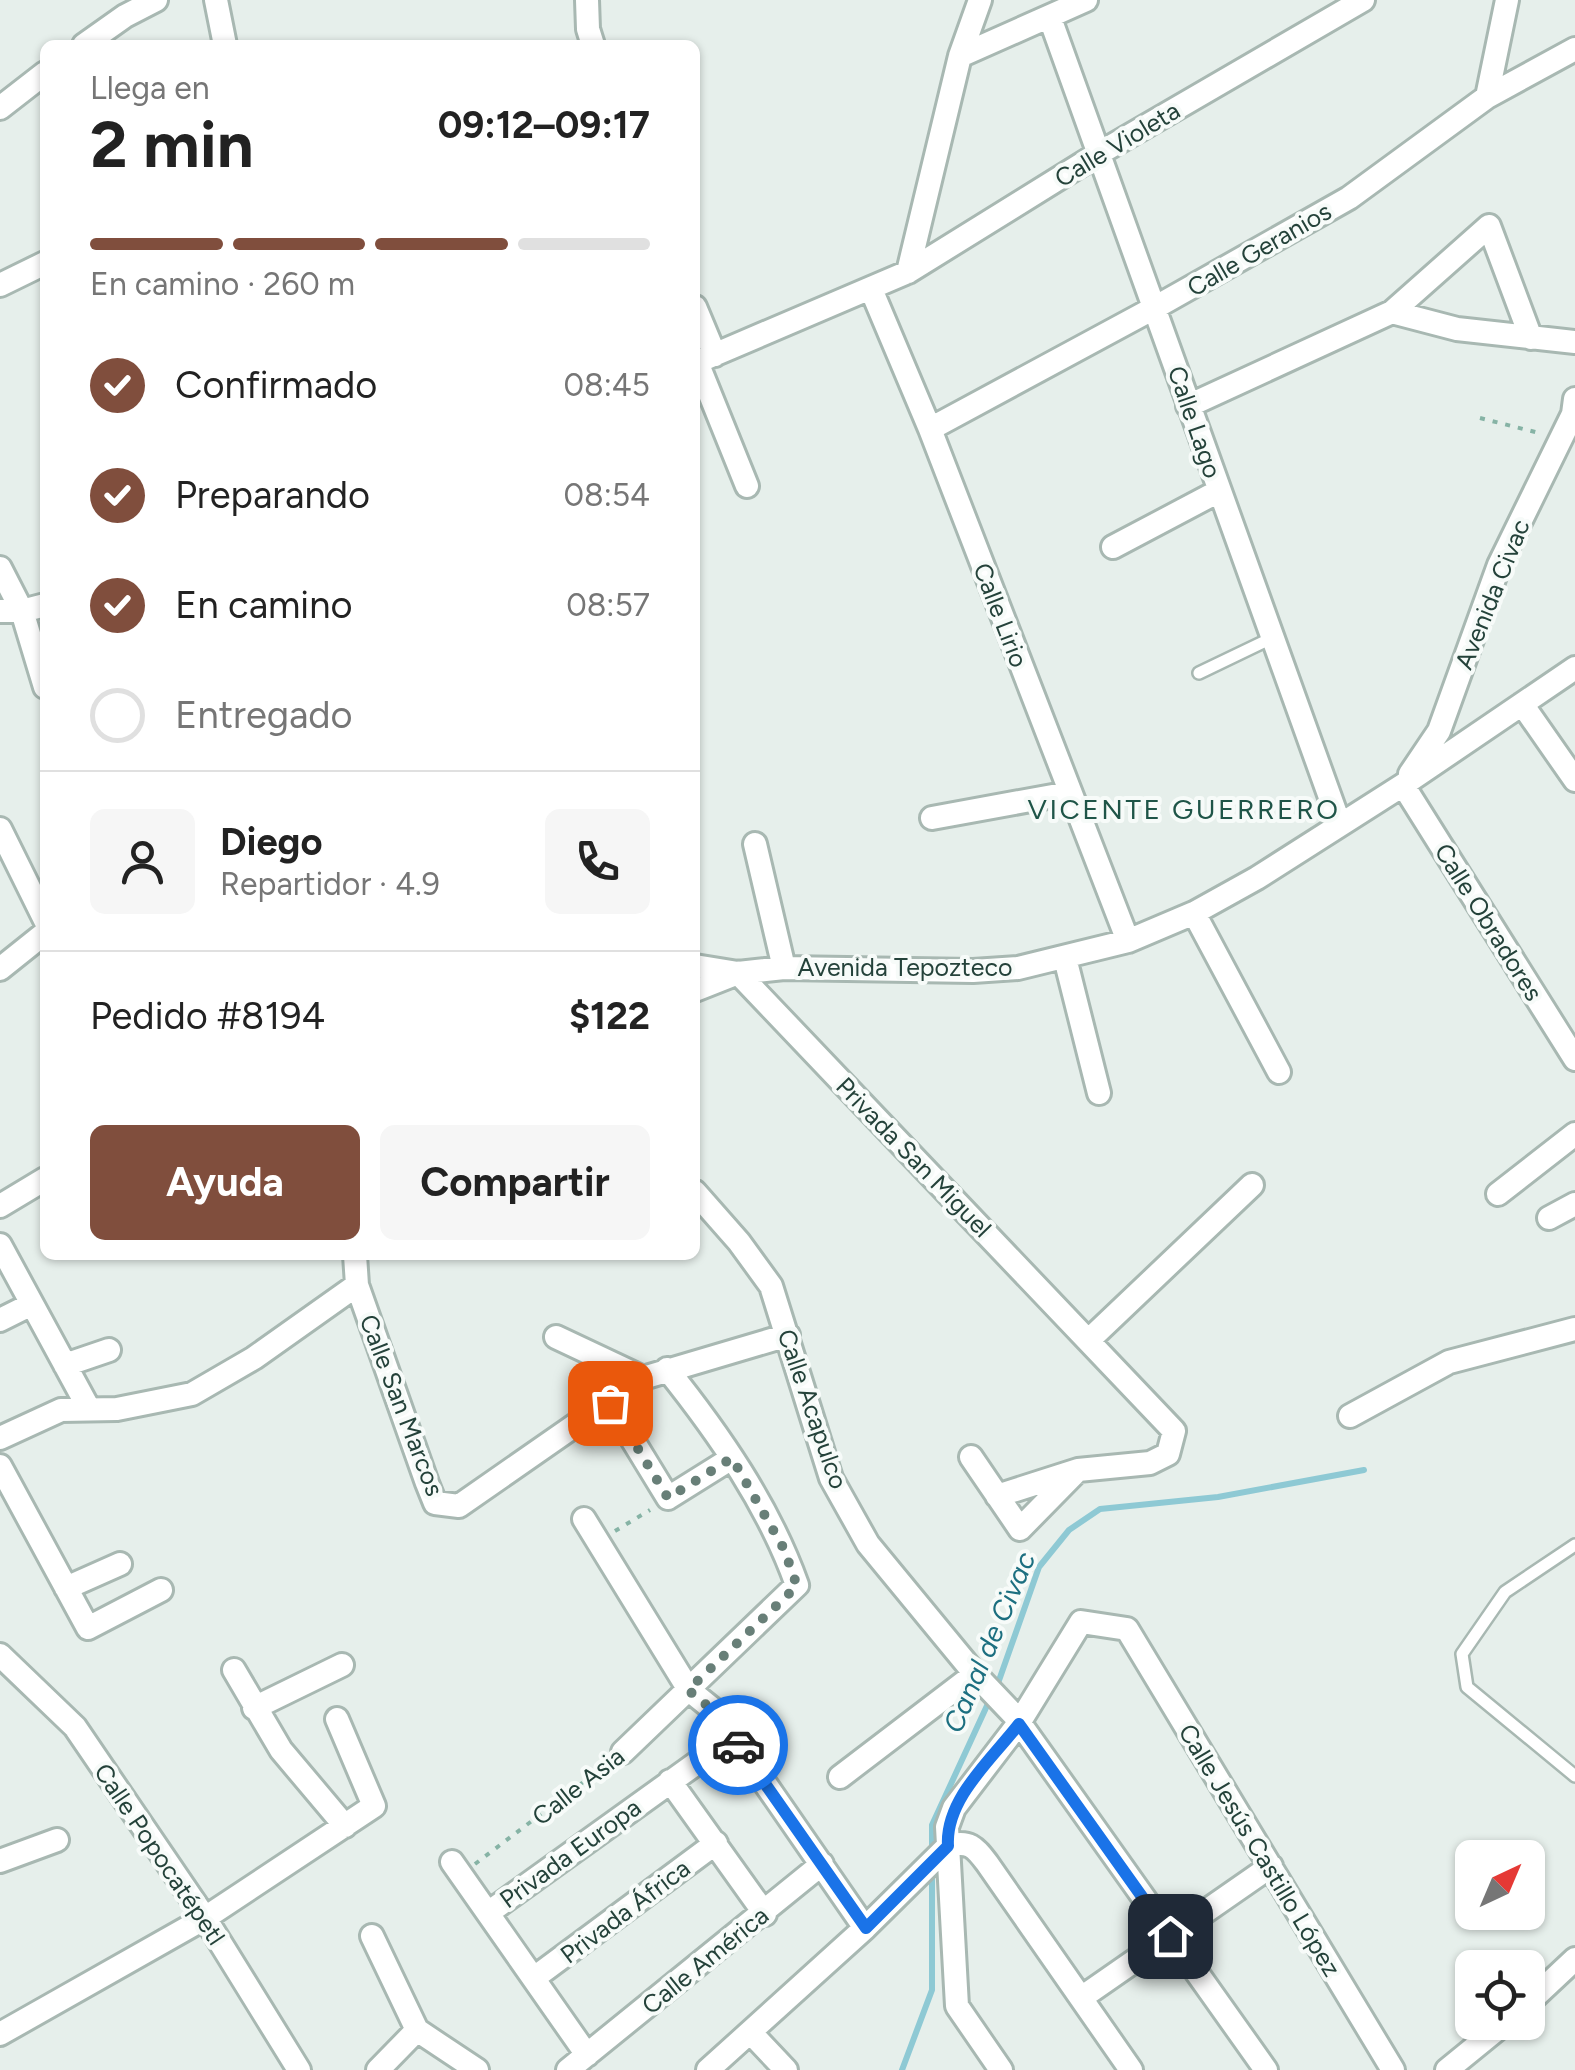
<!DOCTYPE html>
<html lang="es">
<meta charset="utf-8">
<style>
:root{--surface:#fff;--page:#f6f6f6;--text:#222;--muted:#767676;--line:#e0e0e0;--accent:#804e3d}
body{margin:0;font-family:Figtree,sans-serif;background:var(--page);color:var(--text);height:100vh;display:flex;flex-direction:column;font-size:38px;white-space:nowrap}
*{box-sizing:border-box;margin:0}
p{font-size:32px;color:var(--muted)}
.icon{flex:none;width:55px;height:55px;fill:none;stroke:currentColor;stroke-width:2;stroke-linecap:round;stroke-linejoin:round}
.map{position:relative;flex:1;overflow:hidden}
.details{position:absolute;left:40px;top:40px;width:660px;height:1220px;display:flex;flex-direction:column;background:var(--surface);border-radius:15px;box-shadow:0 2px 8px #0004}
.details>*{flex:none}
.needle{width:65px;rotate:44deg}
.fabs{position:absolute;left:1455px;top:1840px;display:grid;gap:20px}
.fabs a{display:grid;place-items:center;width:90px;height:90px;border-radius:15px;background:var(--surface);box-shadow:0 2px 8px #0004;font-size:50px}
.pin{position:absolute;display:grid;place-items:center;width:85px;height:85px;color:#fff;margin:-42px;border-radius:20px;box-shadow:0 5px 15px #0006}
.courier{position:absolute;display:grid;place-items:center;width:100px;height:100px;margin:-50px;border:8px solid #1a73e8;border-radius:50%;background:#fff;color:#222;box-shadow:0 2px 12px #0007}
.head em{font-style:normal;font-weight:700}
.head div{display:flex;flex-direction:column-reverse}
.head{display:flex;align-items:center;justify-content:space-between;height:170px;padding:0 50px}
h1{font-size:65px;font-weight:700;line-height:75px}
.bar{display:grid;grid-template-columns:repeat(4,1fr);gap:15px 10px;align-content:center;height:120px;padding:0 50px}
.bar i{height:12px;border-radius:8px;background:var(--line)}
.bar .current{background:var(--accent)}
.bar p{grid-column:span 4}
.line{display:flex;align-items:center;gap:25px;padding:0 50px;border-top:2px solid var(--line)}
.line div{flex:1}
.round{display:grid;place-items:center;flex:none;width:105px;height:105px;border-radius:15px;background:var(--page)}
ol{padding:0 50px;list-style:none}
li{display:flex;align-items:center;gap:30px;height:110px}
li p{margin-inline-start:auto}
li .icon{padding:10px;border-radius:50%;background:var(--accent);color:#fff;stroke-width:4}
li:last-child{color:var(--muted)}
li i{width:55px;height:55px;border:5px solid var(--line);border-radius:50%}
.primary-button{display:flex;gap:20px;margin-top:auto;padding:20px 50px}
.primary-button a{flex:1;height:115px;border-radius:15px;background:var(--accent);color:#fff;font-size:40px;font-weight:700;line-height:115px;text-align:center}
.primary-button a+a{background:var(--page);color:var(--text)}
.map>svg:first-child{display:block}
.lines{fill:none;stroke-linecap:round;stroke-linejoin:round}
.stream{stroke:#8ec9d4;stroke-width:6}
.service-casing{stroke:#a8b8b2;stroke-width:16}
.minor-casing{stroke:#a8b8b2;stroke-width:28}
.path{stroke:#86b3a5;stroke-width:4;stroke-dasharray:5 8;stroke-linecap:butt}
.service{stroke:#fff;stroke-width:11}
.minor{stroke:#fff;stroke-width:22}
.done{stroke:#687f78;stroke-width:10;stroke-dasharray:0 18}
.route{stroke:#1a73e8;stroke-width:12}
.labels{text-anchor:middle;dominant-baseline:central;stroke-width:8;stroke-linejoin:round;paint-order:stroke}
.street-label{font-size:25px;fill:#24423a;stroke:#f7fbf9}
.neighbourhood-label{font-size:28px;letter-spacing:2.5px;fill:#1f5548;stroke:#f7fbf9}
.water-label{font-size:28px;font-style:italic;fill:#1c6f80;stroke:#f7fbf9}
</style>
<div class="map">
<svg width="1575" height="2070" viewBox="0 0 1575 2070">
<rect width="100%" height="100%" fill="#e6efeb"/>
<g class="lines">
<!-- stream -->
<path class="stream" d="M997,1686L1039,1567L1069,1530L1100,1509L1218,1497L1364,1470
M932,1852V1825L991,1697
M902,2070L932,1990V1869"/>
<defs>
<path id="service" d="M1199,673L1272,638
M1575,1545L1505,1592L1462,1654L1467,1687L1575,1776"/>
<path id="minor" d="M216,0L225,45
M587,0L588,29L593,45
M1050,18L1340,825
M84,45L125,16L156,0
M960,56L1086,0
M1487,97L1507,0
M0,108L45,73
M908,272L960,56L980,0
M0,285L45,263
M871,289L930,429L1128,941
M695,307L715,355
M1392,312L1457,329L1575,342
M697,362L747,486
M695,363L908,272L1098,154L1363,0
M1188,406L1392,312L1489,226L1531,338
M930,429L1156,307L1349,198L1487,97L1575,49
M1113,547L1219,491
M0,568L22,611L45,687
M0,611H22L45,605
M1522,704L1575,780
M1410,774L1439,731L1499,565L1573,414L1575,399
M1403,785L1575,1059
M932,818L1069,793
M0,829L45,920
M755,844L784,968
M1194,913L1279,1072
M1065,958L1099,1093
M695,966L738,973L784,968L973,971L1018,968L1128,941L1194,913L1257,878L1403,785L1575,668
M0,969L45,933
M695,990L738,973L1174,1431L1168,1454L1150,1463L1078,1470L997,1496
M695,1192L739,1242L771,1286L831,1478L868,1544L975,1674L1014,1715L1266,2070
M1498,1194L1575,1134
M0,1206L45,1179
M1549,1218L1575,1204
M0,1245L88,1407
M355,1255L357,1285L427,1483L435,1503L459,1506L643,1378L788,1335
M0,1320L32,1304
M556,1337L643,1378
M1089,1340L1252,1185
M65,1365L109,1350
M610,1403L668,1498L732,1458
M1350,1416L1449,1362L1575,1329
M0,1438L61,1410L117,1409L192,1394L254,1358L357,1285
M971,1457L1020,1529L1075,1473
M0,1466L88,1628L161,1590
M584,1519L689,1690L715,1711L865,1928
M66,1588L120,1564
M0,1655L75,1727L205,1918L299,2070
M234,1670L281,1750L345,1826
M254,1708L342,1665
M623,1752L797,1585C769,1506 719,1434 667,1369
M840,1777L975,1674
M670,1781L765,1914
M0,1861L57,1840
M452,1862L587,2055
M488,1913L733,1737
M372,1936L417,2030
M534,1978L716,1843
M1081,1998L1271,1866
M1528,2003L1575,1959
M417,2030L477,2070
M751,2033L786,2070
M0,2034L205,1918L374,1806L337,1719
M378,2070L417,2030
M568,2070L822,1864
M708,2070L865,1928L948,1846C969,1840 975,1847 987,1863L1131,2070
M1001,2070L957,2006L947,1827L954,1808L1019,1723L1081,1622L1127,1629L1393,2070
M1447,2070L1506,2022"/>
</defs>
<!-- service casing -->
<use href="#service" class="service-casing"/>
<!-- minor casing -->
<use href="#minor" class="minor-casing"/>
<!-- path -->
<path class="path" d="M1480,418L1543,434
M615,1531L650,1510
M475,1864L607,1764"/>
<!-- service -->
<use href="#service" class="service"/>
<!-- minor -->
<use href="#minor" class="minor"/>
</g>
<g class="lines">
<!-- done -->
<path class="done" d="M610,1403L668,1498L732,1458L784,1549L797,1586L688,1690L714,1711L738,1745"/>
<!-- route -->
<path class="route" d="M738,1745L866,1928L948,1846C945,1799 992,1759 1019,1724L1170,1936"/>
</g>
<g class="labels">
<!-- street labels -->
<g class="street-label">
<text transform="translate(1117 144) rotate(-31)">Calle Violeta</text>
<text transform="translate(1259 249) rotate(-30)">Calle Geranios</text>
<text transform="translate(1195 422) rotate(71)">Calle Lago</text>
<text transform="translate(1492 594) rotate(-68)">Avenida Civac</text>
<text transform="translate(1001 615) rotate(69)">Calle Lirio</text>
<text transform="translate(1489 922) rotate(58)">Calle Obradores</text>
<text x="905" y="967">Avenida Tepozteco</text>
<text transform="translate(914 1157) rotate(46)">Privada San Miguel</text>
<text transform="translate(402 1405) rotate(69)">Calle San Marcos</text>
<text transform="translate(813 1409) rotate(71)">Calle Acapulco</text>
<text transform="translate(578 1786) rotate(-38)">Calle Asia</text>
<text transform="translate(1260 1850) rotate(59)">Calle Jesús Castillo López</text>
<text transform="translate(570 1853) rotate(-36)">Privada Europa</text>
<text transform="translate(160 1854) rotate(56)">Calle Popocatépetl</text>
<text transform="translate(625 1911) rotate(-37)">Privada África</text>
<text transform="translate(705 1960) rotate(-39)">Calle América</text>
</g>
<!-- neighbourhood labels -->
<g class="neighbourhood-label">
<text x="1184" y="809">VICENTE GUERRERO</text>
</g>
<!-- water labels -->
<g class="water-label">
<text transform="translate(989 1642) rotate(-67)">Canal de Civac</text>
</g>
</g>
</svg>
<div class="fabs">
<a><svg class="needle" viewBox="-14 -14 28 28"><path d="M0-13l5 13h-10z" fill="#e53935"/><path d="M0 13l5-13h-10z" fill="#767676"/></svg></a>
<a><svg class="icon" aria-label="locate" viewBox="0 0 24 24"><circle cx="12" cy="12" r="6"/><path d="M12 2v4M12 18v4M2 12h4M18 12h4"/></svg></a>
</div>
<div class="pin" style="left:610px;top:1403px;background:#ea580c"><svg class="icon" aria-label="bag" viewBox="0 0 24 24"><path d="M5 8h14l-1 12H6zM9 8a3 3 0 0 1 6 0"/></svg></div>
<div class="pin" style="left:1170px;top:1936px;background:#1f2937"><svg class="icon" aria-label="home" viewBox="0 0 24 24"><path d="M3 11l9-7 9 7M6 9v11h12V9"/></svg></div>
<div class="courier" style="left:738px;top:1745px"><svg class="icon" aria-label="car" viewBox="0 0 24 24"><path d="M5 17H2v-5l4-1 3-4h7l3 4 3 1v5h-3M9 17h6M6 11h13"/><circle cx="7" cy="17" r="2"/><circle cx="17" cy="17" r="2"/></svg></div>
<section class="details">
<div class="head"><div><h1>2 min</h1><p>Llega en</p></div><em>09:12–09:17</em></div>
<div class="bar"><i class="current"></i><i class="current"></i><i class="current"></i><i></i><p>En camino · 260 m</p></div>
<ol>
<li><svg class="icon" aria-label="check" viewBox="0 0 24 24"><path d="M5 12l5 5 9-10"/></svg>Confirmado<p>08:45</p></li>
<li><svg class="icon" aria-label="check" viewBox="0 0 24 24"><path d="M5 12l5 5 9-10"/></svg>Preparando<p>08:54</p></li>
<li><svg class="icon" aria-label="check" viewBox="0 0 24 24"><path d="M5 12l5 5 9-10"/></svg>En camino<p>08:57</p></li>
<li><i></i>Entregado</li>
</ol>
<div class="line" style="height:180px"><a class="round"><svg class="icon" aria-label="person" viewBox="0 0 24 24"><circle cx="12" cy="8" r="4"/><path d="M4 21q1-7 8-7t8 7"/></svg></a><div><b>Diego</b><p>Repartidor · 4.9</p></div><a class="round"><svg class="icon" aria-label="phone" viewBox="0 0 24 24"><path d="M5 4h4l2 5-3 2q2 4 5 5l2-3 5 2v4C11 20 4 13 5 4z"/></svg></a></div>
<div class="line" style="height:130px"><div>Pedido #8194</div><b>$122</b></div>
<div class="primary-button"><a>Ayuda</a><a>Compartir</a></div>
</section>
</div>
